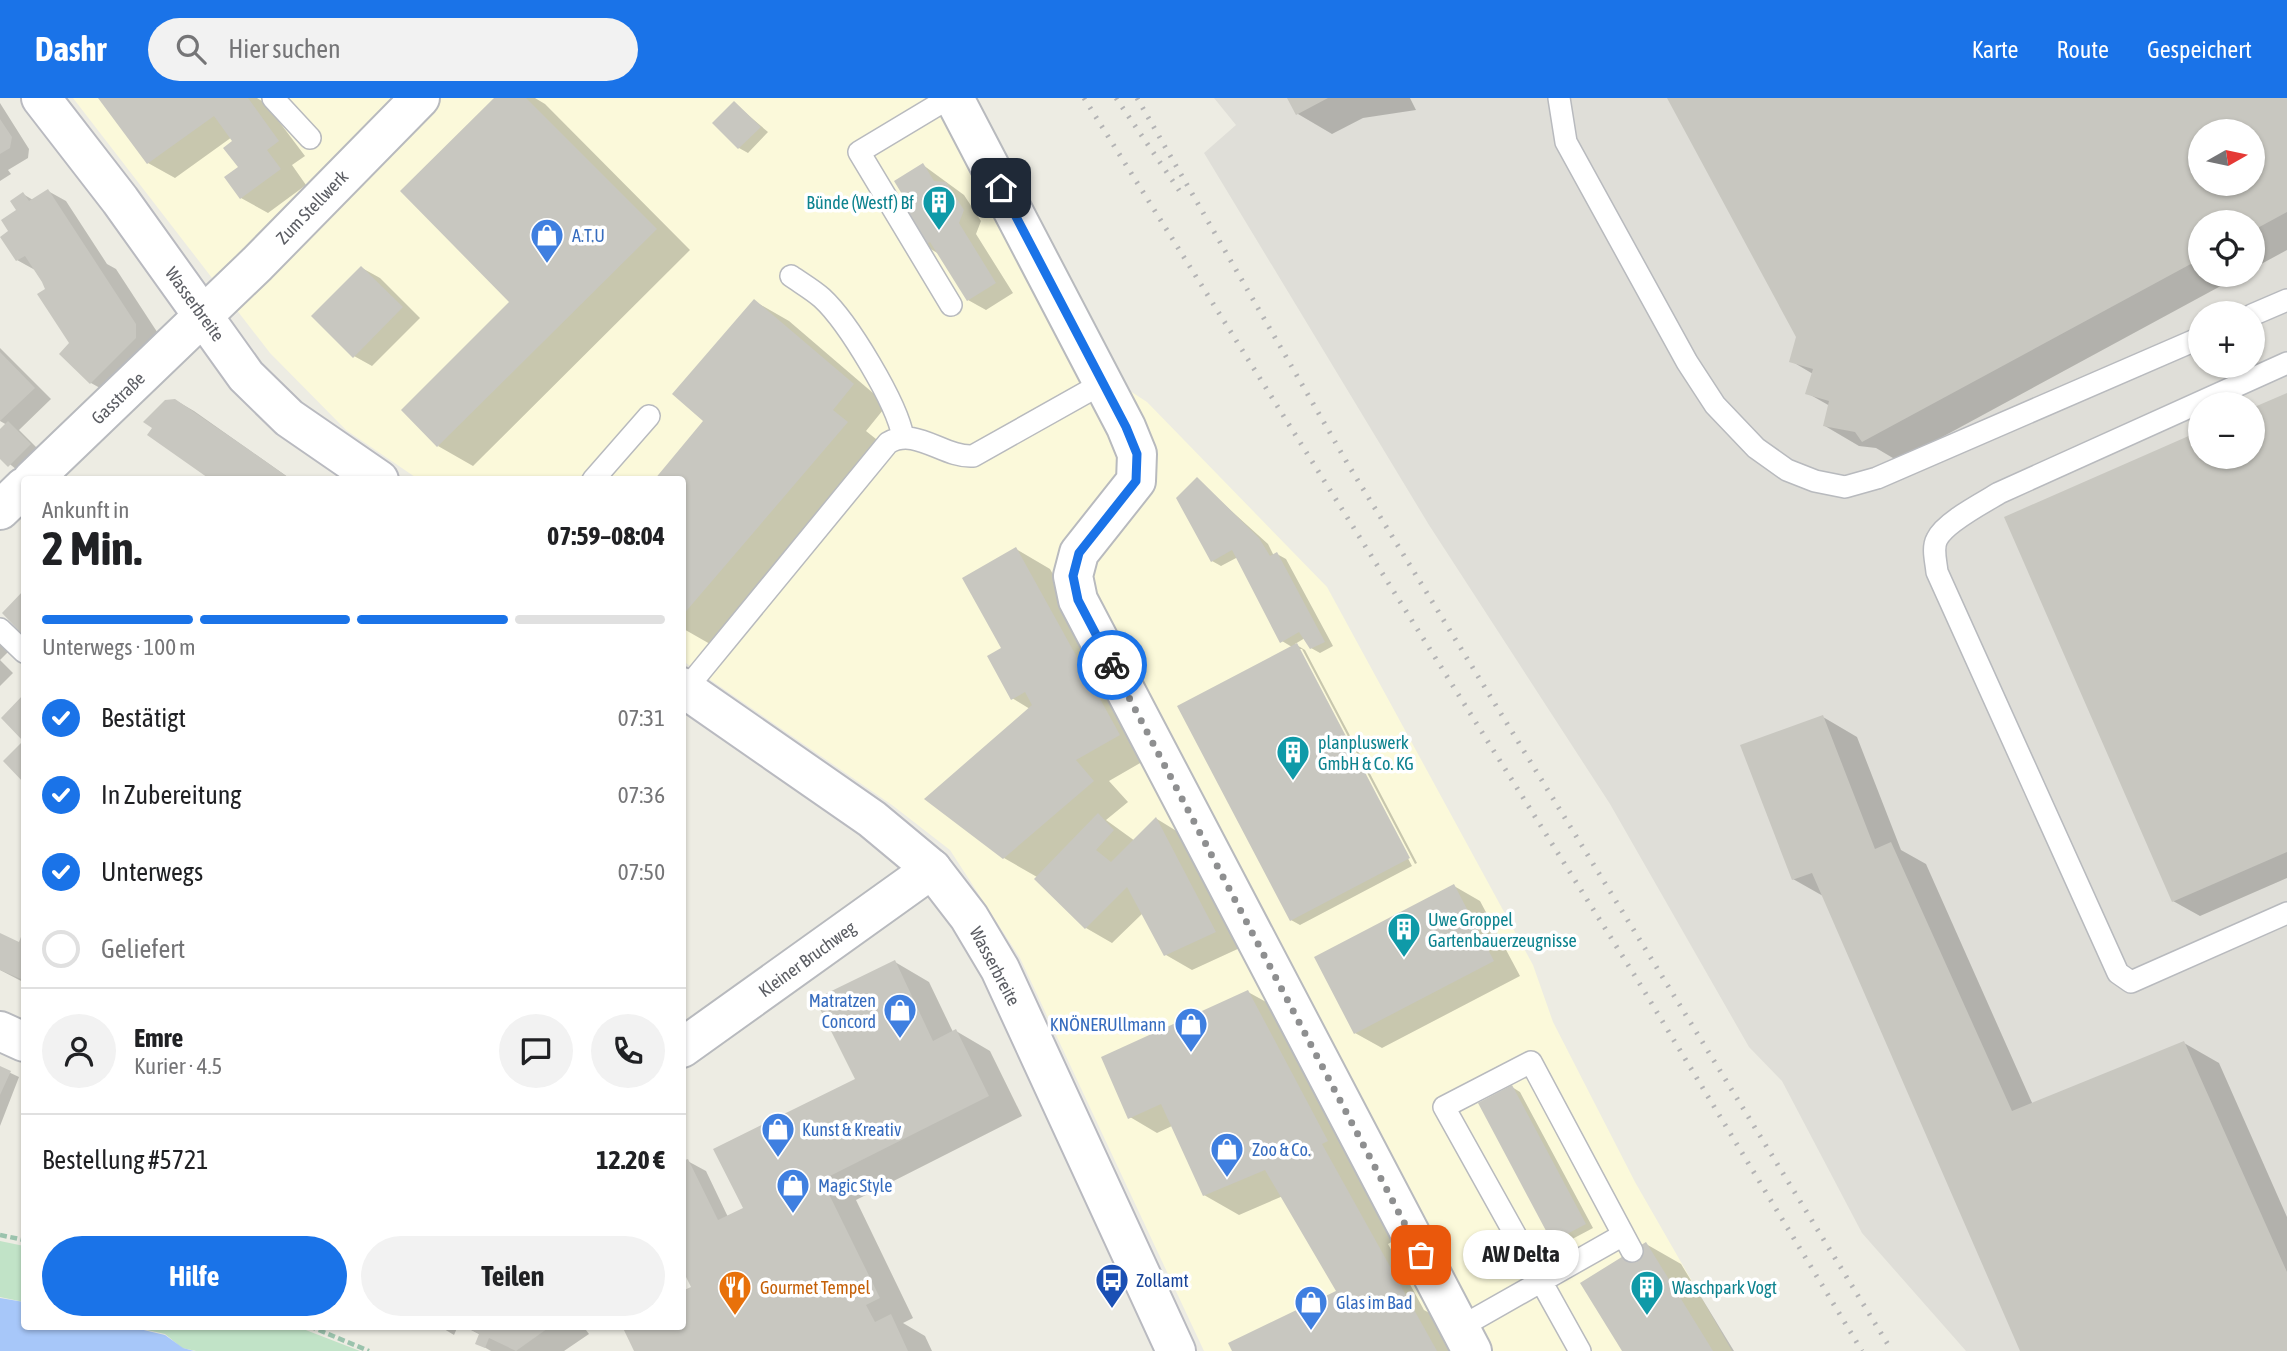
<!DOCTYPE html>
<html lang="de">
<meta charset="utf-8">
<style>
:root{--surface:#fff;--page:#f2f2f2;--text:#202124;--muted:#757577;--line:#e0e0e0;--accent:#1a73e8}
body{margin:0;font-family:"Asap Condensed",sans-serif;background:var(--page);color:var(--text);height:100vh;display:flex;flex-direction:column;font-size:26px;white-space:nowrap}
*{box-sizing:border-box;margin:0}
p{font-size:23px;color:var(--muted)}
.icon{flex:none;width:38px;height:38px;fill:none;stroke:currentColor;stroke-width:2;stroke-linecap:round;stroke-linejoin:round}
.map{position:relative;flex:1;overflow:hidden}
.sheet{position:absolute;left:21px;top:378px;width:665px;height:854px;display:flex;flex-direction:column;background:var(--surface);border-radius:7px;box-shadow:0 2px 5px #0004}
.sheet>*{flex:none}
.needle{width:46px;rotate:81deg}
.buttons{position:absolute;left:2188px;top:21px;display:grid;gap:14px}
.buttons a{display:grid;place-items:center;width:77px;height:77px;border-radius:50%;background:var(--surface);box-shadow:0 2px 5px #0004;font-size:35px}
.pin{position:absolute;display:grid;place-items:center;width:60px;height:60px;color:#fff;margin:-30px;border-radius:14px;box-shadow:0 4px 10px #0006}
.courier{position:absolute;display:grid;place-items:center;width:70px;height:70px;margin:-35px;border:5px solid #1a73e8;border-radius:50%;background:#fff;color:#222;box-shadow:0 2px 9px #0007}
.bubble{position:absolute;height:49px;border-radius:24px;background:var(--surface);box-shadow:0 2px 5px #0004;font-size:23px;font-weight:700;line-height:49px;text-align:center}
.headline em{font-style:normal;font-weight:700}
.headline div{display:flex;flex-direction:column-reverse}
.headline{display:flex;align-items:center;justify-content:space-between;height:119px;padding:0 21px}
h1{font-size:46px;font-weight:700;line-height:52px}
.bar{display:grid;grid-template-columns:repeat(4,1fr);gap:10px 7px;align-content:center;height:84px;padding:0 21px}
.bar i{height:9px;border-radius:5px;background:var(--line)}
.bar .selected{background:var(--accent)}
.bar p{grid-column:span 4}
.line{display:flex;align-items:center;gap:18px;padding:0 21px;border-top:2px solid var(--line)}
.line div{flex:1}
.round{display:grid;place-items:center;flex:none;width:74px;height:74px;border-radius:37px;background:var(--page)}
ol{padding:0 21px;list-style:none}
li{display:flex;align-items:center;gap:21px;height:77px}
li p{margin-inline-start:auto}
li .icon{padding:7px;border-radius:50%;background:var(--accent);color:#fff;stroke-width:4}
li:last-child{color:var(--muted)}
li i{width:38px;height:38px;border:4px solid var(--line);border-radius:50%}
.button{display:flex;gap:14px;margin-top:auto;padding:14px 21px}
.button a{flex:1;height:80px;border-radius:42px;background:var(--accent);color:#fff;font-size:28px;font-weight:700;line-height:80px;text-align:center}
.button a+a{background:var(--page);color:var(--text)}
header{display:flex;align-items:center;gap:42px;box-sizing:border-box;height:98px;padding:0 35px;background:var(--accent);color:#fff}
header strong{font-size:33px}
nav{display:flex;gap:38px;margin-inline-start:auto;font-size:24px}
.search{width:490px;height:63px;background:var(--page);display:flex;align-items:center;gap:18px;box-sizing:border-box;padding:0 24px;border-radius:38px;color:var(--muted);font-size:26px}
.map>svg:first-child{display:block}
.commercial{fill:#fbf9da}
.industrial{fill:#dfded8;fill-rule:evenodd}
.green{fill:#c1e3c7}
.water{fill:#a7c7f9}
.shadow{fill:#0003;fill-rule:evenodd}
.building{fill:#c8c7c0;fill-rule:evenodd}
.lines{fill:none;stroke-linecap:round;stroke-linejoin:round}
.service-casing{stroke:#b8babe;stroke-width:24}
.minor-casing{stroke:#b8babe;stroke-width:42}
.secondary-casing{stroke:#b9bac0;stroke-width:42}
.path{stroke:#9bc3ad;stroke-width:4.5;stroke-dasharray:7 3.5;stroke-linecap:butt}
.service{stroke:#fff;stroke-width:21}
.minor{stroke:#fff;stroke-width:38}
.secondary{stroke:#fff;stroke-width:38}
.rail{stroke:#b4b4b5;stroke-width:5;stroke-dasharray:2 9;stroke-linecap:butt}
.done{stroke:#8e8f90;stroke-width:7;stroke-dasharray:0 12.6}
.route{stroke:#1a73e8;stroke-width:9}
.labels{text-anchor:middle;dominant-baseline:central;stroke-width:7;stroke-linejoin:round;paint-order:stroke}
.culture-label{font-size:18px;fill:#0d838f;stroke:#fff;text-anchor:start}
.street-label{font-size:18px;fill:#5b5d63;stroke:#fff}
.shop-label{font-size:18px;fill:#366cbe;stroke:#fff;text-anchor:start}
.transit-label{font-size:18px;fill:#164399;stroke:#fff;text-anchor:start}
.food-label{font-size:18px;fill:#c56008;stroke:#fff;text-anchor:start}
</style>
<header>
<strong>Dashr</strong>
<div class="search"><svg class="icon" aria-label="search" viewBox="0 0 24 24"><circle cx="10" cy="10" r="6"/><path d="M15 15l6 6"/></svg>Hier suchen</div>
<nav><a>Karte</a><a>Route</a><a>Gespeichert</a></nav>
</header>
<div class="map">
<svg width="2287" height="1253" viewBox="0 0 2287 1253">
<rect width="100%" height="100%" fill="#edece3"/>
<!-- commercial -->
<path class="commercial" d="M73,0H934L1024,164L1099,310L1130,293L1147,304L1327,489L1533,867L1553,924L1635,1084L1732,1253H1204L1020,860L950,752L892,707L683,563L682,382L418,381L346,332L270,255Z"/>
<!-- industrial -->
<path class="industrial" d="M1214,0H2287V1253H1966L1862,1135L1782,983L1749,949L1610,706L1429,427L1204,55L1236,27ZM2200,33H2252V86H2200ZM2200,124H2252V177H2200ZM2200,215H2252V268H2200ZM2200,306H2252V359H2200Z"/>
<!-- green -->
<path class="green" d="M0,1143L24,1148V1204L0,1199Z
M134,1229H298L360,1253H196L182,1250L165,1236Z"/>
<!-- water -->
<path class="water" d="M0,1200L24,1204V1228L131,1229L165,1237L183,1250L194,1253H0Z"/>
<!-- shadow -->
<path class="shadow" d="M101,0H257L265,5L305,58L292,67L306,87L268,115L241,100L240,70L232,39L175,80L148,65Z
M496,0H535L545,6L690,152L473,368L438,348L512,204Z
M1289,0H1410L1416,12L1363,20L1332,36L1298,16Z
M1669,0H2287V152L2252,171V124H2200V177H2241L1898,363L1876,350L1859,348L1825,328L1830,308L1807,295L1813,276L1791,263L1798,239ZM2200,33H2252V86H2200Z
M0,5L29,51L28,60L8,72L11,76L0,83Z
M734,5L768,34L748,55L739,50Z
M923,67L964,97L981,123L976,136L1013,195L986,212L968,202L939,156L924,147L908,101Z
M48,93L66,103L107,166L116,171L163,243L118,300L91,285L61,256L72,246L48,192L35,172L17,162L10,133L23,96L33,102Z
M362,170L380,180L420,220L372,268L354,258Z
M754,203L789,223L887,307L866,333L881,345L710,546L682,530V382Z
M0,250L51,301L19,332L38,351L17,372L0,358V334L7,327L0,323Z
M2287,297V780L2200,818L2173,803L2200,359H2252Z
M175,302L194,313L292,382H214Z
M1197,382L1268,446L1274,458L1277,456L1286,461L1333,548L1320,555L1311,550L1305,540L1295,546L1305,552L1417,765L1415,766L1302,551H1298L1412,768L1300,827L1291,822L1292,549L1282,543L1238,459L1221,468L1212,463Z
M1016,451L1050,471L1154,657L1109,683L1128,704L1106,722L1135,743L1157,721L1183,737L1242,849L1192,872L1166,857L1143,815L1112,845L1086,830L1037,779L1004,760L1030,611L1012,600L1003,551Z
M0,542L10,552L0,562L13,575L0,588Z
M1823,619L1857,639L1901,752L1926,766L2033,1007L2184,945L2219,965L2287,1119V1253H2022L1823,798L1793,781Z
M1454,788L1480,803L1520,878L1382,950L1355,935Z
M24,836V887L23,884L0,872V837L20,846Z
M895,864L929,884L953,934L956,933L990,953L1022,1018L856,1102L913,1220L903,1225L925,1238L932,1253H636L682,1228L693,1189L682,1167V1060L706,1073L728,1119L745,1112L857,982Z
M1248,894L1275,909L1397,1141L1388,1146L1424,1212L1433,1217L1454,1253H1234L1341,1198L1283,1098L1239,1117L1204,1097L1172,1028L1157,1035L1130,1019Z
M0,970L19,979L0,1028Z
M1512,989L1520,994L1593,1130L1561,1147L1553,1142Z
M1646,1146L1681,1166L1734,1253H1624Z
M439,1228H458L454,1237Z
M463,1228H583L589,1236L564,1253H491L477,1245L481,1237Z"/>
<!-- building -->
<path class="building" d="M98,0H248L279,43L267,52L281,71L240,101L224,79L238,69L223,50L232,43L214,18L147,66Z
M494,0H526L657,131L437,349L401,312L509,204L400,93Z
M1287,0H1328L1296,17Z
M1667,0H2287V114L2252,133V124H2200V161L1862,344L1855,334L1823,328L1829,303L1805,296L1813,271L1789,264L1796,239ZM2200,33H2252V86H2200Z
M734,3L761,29L738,51L712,25Z
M0,21L12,39L10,50L0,56Z
M923,65L934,83L946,84L964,112L959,125L996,185L967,203L930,144L923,148L897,106L905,101L894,83Z
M48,91L136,226V240L90,286L59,256L69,245L37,196L45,191L42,184L25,158L16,163L0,139L8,133L1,122L16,112L10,103L23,94L29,103Z
M361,168L403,209L353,260L311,218Z
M754,201L854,286L833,312L848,324L682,518V382H654L703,323L672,296Z
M0,254L35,290L0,323Z
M2287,295V754L2172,804L2004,419L2200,333V359H2252V310Z
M175,301L248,351L292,382H211L147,337L152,330L143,324L165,302Z
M8,323L31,346L8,369L0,361V331Z
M1197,379L1259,440L1270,458L1277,454L1325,544L1310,551L1299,534L1280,545L1232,452L1211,464L1176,400Z
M1016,449L1120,637L1076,662L1094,683L1003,761L924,701L1032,607L1025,594L1011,602L987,558L1001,550L962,480Z
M24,492V538L2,515Z
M1297,545L1410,760L1290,823L1177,608Z
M24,596V685L3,663L23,643L1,620Z
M1823,617L1875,751L1891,744L2012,1013L2184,943L2287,1174V1253H2020L1812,775L1792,782L1740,647Z
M1098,715L1114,732L1096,752L1111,764L1156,719L1216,834L1164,858L1127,789L1085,831L1034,781Z
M1454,786L1494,863L1354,936L1314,859Z
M24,831V892H23L21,881L0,872V835L19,844Z
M895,862L933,943L956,931L989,998L822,1082L880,1200L866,1207L875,1224L891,1216L908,1253H634L622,1228H682V1193L691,1189L682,1171V1063L688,1061L718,1122L743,1110L713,1051L855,981L815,901Z
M1248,892L1328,1043L1322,1046L1437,1253H1232L1228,1245L1336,1193L1265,1072L1203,1098L1161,1006L1128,1021L1101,959Z
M0,968L11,973L0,997Z
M1512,987L1586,1126L1552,1144L1478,1005Z
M1646,1144L1713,1253H1622L1580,1185Z
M464,1228H551L516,1253L489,1240L485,1250L475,1246L479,1236Z"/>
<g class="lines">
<defs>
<path id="service" d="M273,0L310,40
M949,0L859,54L951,207
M1559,0L1566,44L1687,264L1715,307L1756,350L1787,372L1815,383L1845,389L1877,380L2200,240
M791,178C801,185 813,192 822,200C848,224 897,305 903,339
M2252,217L2287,202
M2287,265L1999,395C1983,405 1945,424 1937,441C1932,450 1936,463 1937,474L2118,875L2131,884L2287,815
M593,382L649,318
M0,531L24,554
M686,591L888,345C915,328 944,360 973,358L1103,285
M1459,1230L1623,1137
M1580,1253L1444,1009L1531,964L1632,1153"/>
<path id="minor" d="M954,0L1126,329L1137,356L1136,383L1079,455L1073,478L1078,502L1472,1253
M32,382L257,166L420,0
M0,412L24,389
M0,933L24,944
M682,950L932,771"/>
<path id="secondary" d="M41,0L120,102L246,278L289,320L379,382
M682,589L872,721L932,771L969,819L1000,871L1176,1253"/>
</defs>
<!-- service casing -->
<use href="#service" class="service-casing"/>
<!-- minor casing -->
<use href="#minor" class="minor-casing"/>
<!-- secondary casing -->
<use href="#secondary" class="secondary-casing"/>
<!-- path -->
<path class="path" d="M0,1137L24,1142
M309,1228L369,1253"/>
<!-- service -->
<use href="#service" class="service"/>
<!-- minor -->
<use href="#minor" class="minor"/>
<!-- secondary -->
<use href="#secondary" class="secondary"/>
<!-- rail -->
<path class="rail" d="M1084,0L1635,878L1862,1253
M1116,0L1183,98
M1137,0L1349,368L1892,1253"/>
</g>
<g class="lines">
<!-- done -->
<path class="done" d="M1112,567L1421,1157"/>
<!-- route -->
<path class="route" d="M1001,90L1126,329L1137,356L1136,383L1079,455L1073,478L1078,502L1112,567"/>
</g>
<!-- icons -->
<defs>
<symbol id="building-pin" viewBox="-11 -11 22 30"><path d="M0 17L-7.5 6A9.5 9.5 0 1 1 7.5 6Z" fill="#0f9aa8" stroke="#fff"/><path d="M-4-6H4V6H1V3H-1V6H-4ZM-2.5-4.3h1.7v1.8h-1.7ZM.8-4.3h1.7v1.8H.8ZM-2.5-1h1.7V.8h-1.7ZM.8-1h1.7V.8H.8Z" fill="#fff"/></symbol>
<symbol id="shop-pin" viewBox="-11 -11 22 30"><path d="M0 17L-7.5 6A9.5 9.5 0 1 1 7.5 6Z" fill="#3f7fe0" stroke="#fff"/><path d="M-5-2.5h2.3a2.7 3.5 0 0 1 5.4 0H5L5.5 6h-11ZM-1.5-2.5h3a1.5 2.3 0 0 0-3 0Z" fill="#fff"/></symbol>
<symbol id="bus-pin" viewBox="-11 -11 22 30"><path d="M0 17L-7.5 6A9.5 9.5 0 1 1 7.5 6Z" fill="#1a4fb4" stroke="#fff"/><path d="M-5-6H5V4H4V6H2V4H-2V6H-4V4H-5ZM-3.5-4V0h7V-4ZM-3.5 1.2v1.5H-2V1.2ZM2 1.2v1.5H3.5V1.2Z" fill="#fff"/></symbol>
<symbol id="restaurant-pin" viewBox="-11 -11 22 30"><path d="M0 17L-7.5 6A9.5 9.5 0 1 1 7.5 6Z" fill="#e8710a" stroke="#fff"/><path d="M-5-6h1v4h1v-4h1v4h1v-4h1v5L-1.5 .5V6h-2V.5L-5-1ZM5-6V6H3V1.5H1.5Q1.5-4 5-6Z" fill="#fff"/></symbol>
</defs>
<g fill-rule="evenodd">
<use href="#building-pin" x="920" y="85" width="38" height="52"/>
<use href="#shop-pin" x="528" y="118" width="38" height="52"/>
<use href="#building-pin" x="1274" y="635" width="38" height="52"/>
<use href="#building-pin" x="1385" y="812" width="38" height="52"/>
<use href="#shop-pin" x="881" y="893" width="38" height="52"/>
<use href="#shop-pin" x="1172" y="907" width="38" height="52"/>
<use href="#shop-pin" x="759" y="1012" width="38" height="52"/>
<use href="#shop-pin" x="1208" y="1032" width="38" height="52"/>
<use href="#shop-pin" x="774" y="1068" width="38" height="52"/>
<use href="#bus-pin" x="1093" y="1163" width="38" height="52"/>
<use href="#restaurant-pin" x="716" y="1170" width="38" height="52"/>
<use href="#building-pin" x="1628" y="1170" width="38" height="52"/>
<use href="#shop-pin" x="1292" y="1185" width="38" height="52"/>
</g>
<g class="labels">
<!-- culture labels -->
<g class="culture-label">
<text x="914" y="104" text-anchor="end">Bünde (Westf) Bf</text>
<text x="1318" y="644">planpluswerk<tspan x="1318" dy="21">GmbH &amp; Co. KG</tspan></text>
<text x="1428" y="821">Uwe Groppel<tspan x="1428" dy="21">Gartenbauerzeugnisse</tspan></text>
<text x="1672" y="1189">Waschpark Vogt</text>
</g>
<!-- street labels -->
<g class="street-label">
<text transform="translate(312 109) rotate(-46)">Zum Stellwerk</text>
<text transform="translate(195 206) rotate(54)">Wasserbreite</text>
<text transform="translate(118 300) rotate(-44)">Gasstraße</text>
<text transform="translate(807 861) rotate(-36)">Kleiner Bruchweg</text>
<text transform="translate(995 868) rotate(62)">Wasserbreite</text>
</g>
<!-- shop labels -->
<g class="shop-label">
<text x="572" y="137">A.T.U</text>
<text x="876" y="902" text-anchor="end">Matratzen<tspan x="876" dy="21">Concord</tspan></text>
<text x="1166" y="926" text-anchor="end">KNÖNERUllmann</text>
<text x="802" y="1031">Kunst &amp; Kreativ</text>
<text x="1252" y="1051">Zoo &amp; Co.</text>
<text x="818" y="1087">Magic Style</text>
<text x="1336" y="1204">Glas im Bad</text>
</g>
<!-- transit labels -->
<g class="transit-label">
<text x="1136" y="1182">Zollamt</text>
</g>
<!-- food labels -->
<g class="food-label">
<text x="760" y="1189">Gourmet Tempel</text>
</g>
</g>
</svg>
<div class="buttons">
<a><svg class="needle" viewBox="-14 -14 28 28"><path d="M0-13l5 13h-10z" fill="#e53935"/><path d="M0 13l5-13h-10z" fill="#757577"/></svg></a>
<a><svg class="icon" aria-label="locate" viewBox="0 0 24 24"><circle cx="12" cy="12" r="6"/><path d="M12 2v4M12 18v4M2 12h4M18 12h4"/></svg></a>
<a>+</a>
<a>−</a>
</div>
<div class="pin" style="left:1421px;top:1157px;background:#ea580c"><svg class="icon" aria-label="bag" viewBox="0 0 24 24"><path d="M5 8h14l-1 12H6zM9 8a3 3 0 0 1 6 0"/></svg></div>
<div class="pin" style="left:1001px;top:90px;background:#1f2937"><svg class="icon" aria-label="home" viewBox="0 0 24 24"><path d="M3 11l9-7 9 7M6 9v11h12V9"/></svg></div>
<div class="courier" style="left:1112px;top:567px"><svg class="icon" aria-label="bike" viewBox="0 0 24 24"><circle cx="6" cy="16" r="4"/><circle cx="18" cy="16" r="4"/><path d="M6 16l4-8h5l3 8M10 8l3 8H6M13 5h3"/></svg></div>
<div class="bubble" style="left:1463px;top:1132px;width:116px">AW Delta</div>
<section class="sheet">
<div class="headline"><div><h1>2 Min.</h1><p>Ankunft in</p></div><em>07:59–08:04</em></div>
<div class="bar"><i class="selected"></i><i class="selected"></i><i class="selected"></i><i></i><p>Unterwegs · 100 m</p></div>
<ol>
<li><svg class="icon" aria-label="check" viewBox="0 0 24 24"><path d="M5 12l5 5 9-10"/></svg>Bestätigt<p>07:31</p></li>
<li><svg class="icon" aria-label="check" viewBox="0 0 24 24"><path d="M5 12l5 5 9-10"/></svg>In Zubereitung<p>07:36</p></li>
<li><svg class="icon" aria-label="check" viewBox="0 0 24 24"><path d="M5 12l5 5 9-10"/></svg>Unterwegs<p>07:50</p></li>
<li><i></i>Geliefert</li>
</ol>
<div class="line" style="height:126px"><a class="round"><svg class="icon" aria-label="person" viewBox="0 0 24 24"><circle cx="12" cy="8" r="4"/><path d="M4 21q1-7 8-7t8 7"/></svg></a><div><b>Emre</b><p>Kurier · 4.5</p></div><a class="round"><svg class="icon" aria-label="chat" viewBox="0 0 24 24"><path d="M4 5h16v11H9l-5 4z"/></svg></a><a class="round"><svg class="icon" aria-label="phone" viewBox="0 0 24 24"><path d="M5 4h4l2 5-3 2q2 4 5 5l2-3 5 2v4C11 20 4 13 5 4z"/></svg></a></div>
<div class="line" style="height:91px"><div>Bestellung #5721</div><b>12.20 €</b></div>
<div class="button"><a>Hilfe</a><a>Teilen</a></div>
</section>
</div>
